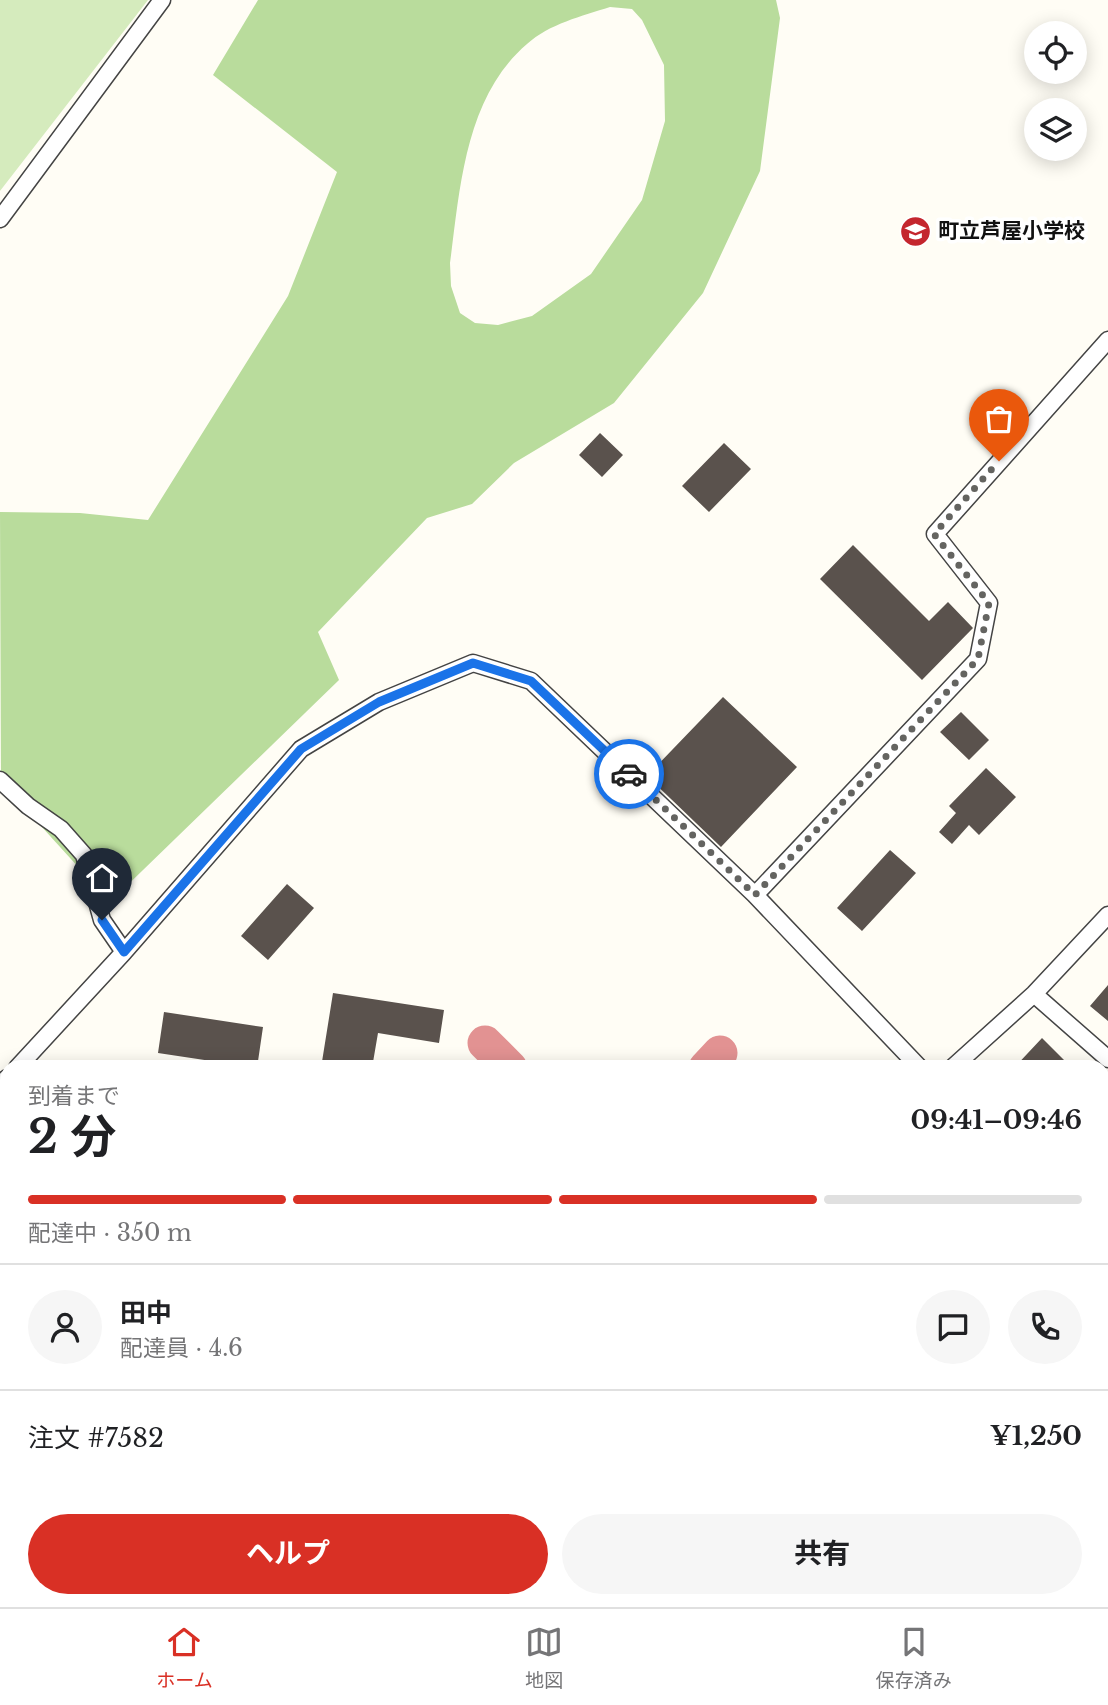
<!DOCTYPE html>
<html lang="ja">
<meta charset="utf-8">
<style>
:root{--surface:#fff;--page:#f6f6f6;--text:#202124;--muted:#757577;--line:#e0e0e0;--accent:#d93025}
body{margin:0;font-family:"Libre Baskerville","Noto Sans JP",serif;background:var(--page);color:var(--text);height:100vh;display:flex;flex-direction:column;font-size:26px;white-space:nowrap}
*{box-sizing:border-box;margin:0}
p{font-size:23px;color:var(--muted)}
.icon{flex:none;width:38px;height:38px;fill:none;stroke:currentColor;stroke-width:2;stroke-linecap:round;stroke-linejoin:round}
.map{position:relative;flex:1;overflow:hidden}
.sheet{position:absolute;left:0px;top:1060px;width:1110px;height:548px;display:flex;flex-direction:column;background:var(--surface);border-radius:21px 21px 0 0;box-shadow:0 4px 18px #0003}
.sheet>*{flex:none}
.tools{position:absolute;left:1024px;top:21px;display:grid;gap:14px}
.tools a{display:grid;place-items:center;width:63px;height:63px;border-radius:50%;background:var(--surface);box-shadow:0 4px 18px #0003;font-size:35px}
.pin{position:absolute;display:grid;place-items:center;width:60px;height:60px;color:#fff;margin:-72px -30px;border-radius:50% 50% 50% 0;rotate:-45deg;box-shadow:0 0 7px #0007}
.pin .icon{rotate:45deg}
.courier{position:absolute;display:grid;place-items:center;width:70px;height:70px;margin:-35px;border:5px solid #1a73e8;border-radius:50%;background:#fff;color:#222;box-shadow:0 2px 9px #0007}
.headline em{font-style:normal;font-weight:700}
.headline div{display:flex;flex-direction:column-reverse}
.headline{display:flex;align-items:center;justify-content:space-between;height:119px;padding:0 28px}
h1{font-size:46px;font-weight:700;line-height:52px}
.bar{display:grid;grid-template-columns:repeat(4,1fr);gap:10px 7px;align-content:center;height:84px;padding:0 28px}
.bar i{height:9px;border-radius:5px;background:var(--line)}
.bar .selected{background:var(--accent)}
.bar p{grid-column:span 4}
.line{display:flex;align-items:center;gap:18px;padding:0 28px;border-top:2px solid var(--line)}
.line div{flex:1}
.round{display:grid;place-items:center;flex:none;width:74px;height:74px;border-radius:37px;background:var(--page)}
.cta{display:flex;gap:14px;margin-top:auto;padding:14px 28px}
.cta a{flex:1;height:80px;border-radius:42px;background:var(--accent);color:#fff;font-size:28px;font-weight:700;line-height:80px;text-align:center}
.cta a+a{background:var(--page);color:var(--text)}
.tabs{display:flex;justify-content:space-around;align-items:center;height:98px;border-top:2px solid var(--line);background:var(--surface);font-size:19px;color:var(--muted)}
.tabs a{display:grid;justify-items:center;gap:4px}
.tabs .selected{color:var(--accent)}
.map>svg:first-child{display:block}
.green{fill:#d5ebbd}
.forest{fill:#b9dc9c;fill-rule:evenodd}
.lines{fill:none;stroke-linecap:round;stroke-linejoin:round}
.taxiway{stroke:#e29292;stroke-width:35}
.building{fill:#5a524d}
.minor-casing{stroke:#444;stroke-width:19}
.minor{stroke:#fff;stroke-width:16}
.done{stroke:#646461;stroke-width:7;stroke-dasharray:0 12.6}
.route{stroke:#1a73e8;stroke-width:9}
.labels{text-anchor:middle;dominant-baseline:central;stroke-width:7;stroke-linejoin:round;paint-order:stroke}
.poi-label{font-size:21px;font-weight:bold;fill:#111;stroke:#fff;text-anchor:start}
</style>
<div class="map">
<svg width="1108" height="1607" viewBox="0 0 1108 1607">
<rect width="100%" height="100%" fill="#fffdf5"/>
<!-- green -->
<path class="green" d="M0,0H148L0,191Z
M70,1601H401L438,1607H68Z"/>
<!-- forest -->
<path class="forest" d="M258,0H776L780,18L760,171L703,293L614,403L514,463L472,504L427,518L318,632L339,680L110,902L1,782L0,512L80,513L148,520L288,296L337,172L213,75ZM610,7L632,9L642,20L664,65L665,121L642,200L591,274L532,316L498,325L475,323L460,313L451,286L450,263C460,188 465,97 527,44C549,24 582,16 610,7Z"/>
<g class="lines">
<!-- taxiway -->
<path class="taxiway" d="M485,1043L510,1068
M706,1068L720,1053
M553,1601L589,1607
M922,1601L923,1607
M46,1607L47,1601
M640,1607L641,1601
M821,1607L822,1601
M1081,1607L1087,1601"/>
</g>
<!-- building -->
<path class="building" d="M600,433L623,455L602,477L579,455Z
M724,443L751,469L709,512L682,486Z
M853,545L929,621L948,602L973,628L922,680L820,579Z
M723,697L797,767L721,847L647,776Z
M961,712L989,740L969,760L940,732Z
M986,768L1016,797L979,835L969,825L952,844L939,832L956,813L949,806Z
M890,850L916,873L862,931L837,908Z
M287,884L314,908L268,960L241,936Z
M1108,985V1021L1090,1006Z
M333,993L444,1010L439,1043L378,1033L372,1068H321Z
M164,1012L263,1027L257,1068L158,1053Z
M1042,1038L1072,1068H1014Z"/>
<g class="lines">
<defs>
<path id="minor" d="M0,219L162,0
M0,780L28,806L61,829L84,855L102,920L124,952
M755,895L978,659L989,603L935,534L1108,340
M1034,994L1108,1059
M17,1068L124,952L301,749L379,702L473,663L531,681L755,895L920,1068
M952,1068L1034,994L1108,915
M0,1086L7,1078
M1102,1238L1108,1243"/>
</defs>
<!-- minor casing -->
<use href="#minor" class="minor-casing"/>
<!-- minor -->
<use href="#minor" class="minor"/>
</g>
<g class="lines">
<!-- done -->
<path class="done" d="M629,774L755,895L978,659L989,603L934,534L999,461"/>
<!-- route -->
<path class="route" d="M102,920L124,952L301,749L379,702L473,663L531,681L629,774"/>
</g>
<!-- icons -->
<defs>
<symbol id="school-disc" viewBox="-11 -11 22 22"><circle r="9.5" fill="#c4262e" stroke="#fff"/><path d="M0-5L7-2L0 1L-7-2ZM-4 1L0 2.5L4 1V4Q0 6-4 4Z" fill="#fff"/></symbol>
</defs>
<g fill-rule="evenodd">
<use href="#school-disc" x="898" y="214" width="35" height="35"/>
</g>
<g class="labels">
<!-- poi labels -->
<g class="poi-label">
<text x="938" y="231">町立芦屋小学校</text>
</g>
</g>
</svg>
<div class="tools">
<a><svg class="icon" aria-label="locate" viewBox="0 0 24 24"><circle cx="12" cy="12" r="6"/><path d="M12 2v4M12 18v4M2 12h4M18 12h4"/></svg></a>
<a><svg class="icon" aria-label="layers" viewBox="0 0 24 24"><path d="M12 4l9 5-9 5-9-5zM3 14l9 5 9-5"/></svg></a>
</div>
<div class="pin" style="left:999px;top:461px;background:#ea580c"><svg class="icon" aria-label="bag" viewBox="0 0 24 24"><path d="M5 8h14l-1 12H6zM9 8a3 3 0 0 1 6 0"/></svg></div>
<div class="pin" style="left:102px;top:920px;background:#1f2937"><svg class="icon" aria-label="home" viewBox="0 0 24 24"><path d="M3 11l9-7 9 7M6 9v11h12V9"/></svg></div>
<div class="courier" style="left:629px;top:774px"><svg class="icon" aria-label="car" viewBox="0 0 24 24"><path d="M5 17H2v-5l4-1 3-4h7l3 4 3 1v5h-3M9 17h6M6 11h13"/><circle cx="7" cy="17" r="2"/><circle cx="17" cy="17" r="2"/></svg></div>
<section class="sheet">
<div class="headline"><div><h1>2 分</h1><p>到着まで</p></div><em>09:41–09:46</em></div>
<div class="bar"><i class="selected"></i><i class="selected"></i><i class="selected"></i><i></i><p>配達中 · 350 m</p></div>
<div class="line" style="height:126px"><a class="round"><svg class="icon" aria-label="person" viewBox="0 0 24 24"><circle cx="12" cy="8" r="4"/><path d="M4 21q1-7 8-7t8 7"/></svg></a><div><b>田中</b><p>配達員 · 4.6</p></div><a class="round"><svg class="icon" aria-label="chat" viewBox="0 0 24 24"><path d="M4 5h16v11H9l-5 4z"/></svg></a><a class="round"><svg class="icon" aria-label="phone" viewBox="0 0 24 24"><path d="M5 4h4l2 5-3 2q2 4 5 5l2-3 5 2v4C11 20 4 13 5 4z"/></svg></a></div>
<div class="line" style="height:91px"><div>注文 #7582</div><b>¥1,250</b></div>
<div class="cta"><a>ヘルプ</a><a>共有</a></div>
</section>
</div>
<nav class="tabs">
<a class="selected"><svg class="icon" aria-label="home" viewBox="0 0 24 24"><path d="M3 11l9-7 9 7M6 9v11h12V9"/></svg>ホーム</a>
<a><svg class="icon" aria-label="map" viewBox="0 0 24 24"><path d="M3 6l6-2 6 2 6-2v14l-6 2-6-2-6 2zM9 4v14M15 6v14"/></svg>地図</a>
<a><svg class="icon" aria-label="saved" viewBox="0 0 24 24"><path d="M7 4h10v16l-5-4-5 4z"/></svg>保存済み</a>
</nav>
